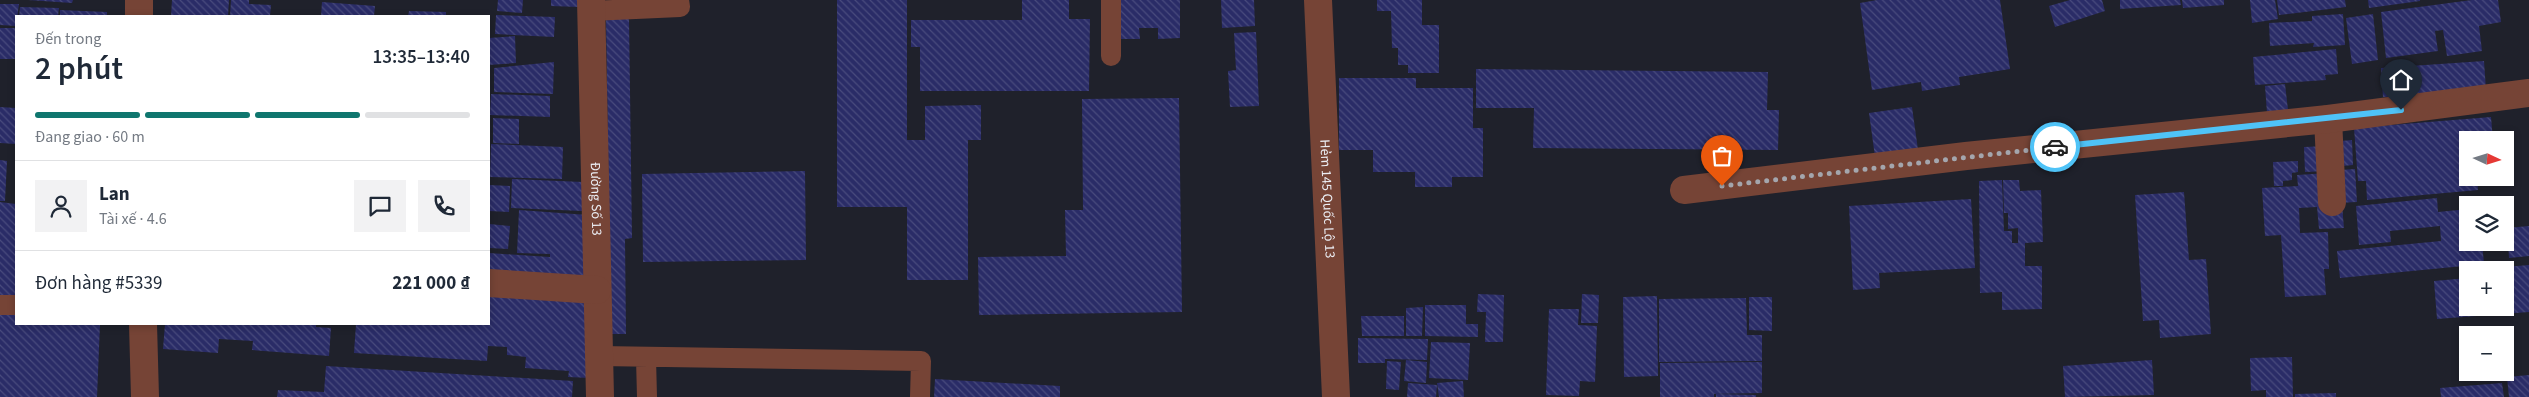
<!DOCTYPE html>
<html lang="vi">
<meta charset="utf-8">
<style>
:root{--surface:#fff;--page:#f2f2f3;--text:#1f2937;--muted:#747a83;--line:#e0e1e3;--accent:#0f766e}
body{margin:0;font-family:"Source Sans 3",sans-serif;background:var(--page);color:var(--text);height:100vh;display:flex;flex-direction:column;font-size:19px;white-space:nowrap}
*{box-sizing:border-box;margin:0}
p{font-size:16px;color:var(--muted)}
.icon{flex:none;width:28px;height:28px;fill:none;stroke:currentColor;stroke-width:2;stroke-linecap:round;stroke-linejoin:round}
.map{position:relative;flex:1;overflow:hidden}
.details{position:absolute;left:15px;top:15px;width:475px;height:310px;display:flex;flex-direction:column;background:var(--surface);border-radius:0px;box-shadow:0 2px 8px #0003}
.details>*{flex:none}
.needle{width:32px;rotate:94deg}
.buttons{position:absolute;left:2459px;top:131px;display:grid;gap:10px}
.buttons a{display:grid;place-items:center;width:55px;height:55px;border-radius:0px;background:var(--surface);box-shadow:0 2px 8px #0003;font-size:25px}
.pin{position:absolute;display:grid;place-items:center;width:42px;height:42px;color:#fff;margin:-51px -21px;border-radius:50% 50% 50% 0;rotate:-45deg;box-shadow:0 0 5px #0007}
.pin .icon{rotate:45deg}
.courier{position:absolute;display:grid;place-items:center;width:50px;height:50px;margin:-25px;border:4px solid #4fc3f7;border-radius:50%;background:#fff;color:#222;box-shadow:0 1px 6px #0007}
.head em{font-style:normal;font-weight:600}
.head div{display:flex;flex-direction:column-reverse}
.head{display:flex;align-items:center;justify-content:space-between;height:85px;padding:0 20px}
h1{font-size:32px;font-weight:600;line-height:38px}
.bar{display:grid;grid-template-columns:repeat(4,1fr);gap:8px 5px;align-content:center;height:60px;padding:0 20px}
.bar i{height:6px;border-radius:4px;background:var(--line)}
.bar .current{background:var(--accent)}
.bar p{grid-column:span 4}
.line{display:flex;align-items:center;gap:12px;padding:0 20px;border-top:1px solid var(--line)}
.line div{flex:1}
.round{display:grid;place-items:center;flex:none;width:52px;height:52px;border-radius:0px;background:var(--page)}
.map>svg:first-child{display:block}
.building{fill:url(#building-back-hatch)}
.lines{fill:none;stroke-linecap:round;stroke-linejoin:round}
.service{stroke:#764436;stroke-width:20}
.minor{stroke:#764436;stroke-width:28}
.done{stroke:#a4a6ad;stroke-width:5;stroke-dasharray:0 9}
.route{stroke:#4fc3f7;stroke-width:6}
.labels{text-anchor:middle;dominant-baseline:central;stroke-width:4;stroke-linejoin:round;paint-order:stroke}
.street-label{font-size:14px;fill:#ebedf3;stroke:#1f212b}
</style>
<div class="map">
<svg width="2529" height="397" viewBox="0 0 2529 397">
<defs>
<pattern id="building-back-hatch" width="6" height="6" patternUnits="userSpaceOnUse" patternTransform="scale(1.25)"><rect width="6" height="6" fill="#2a2c67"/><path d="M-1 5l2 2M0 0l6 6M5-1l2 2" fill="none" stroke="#494b7d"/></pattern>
</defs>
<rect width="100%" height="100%" fill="#1f212b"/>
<!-- building -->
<path class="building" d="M28,0H73L72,3Z
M172,0H229L228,16H171Z
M231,0H249V4L271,5L270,16H230Z
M498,0H523L522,13L497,11Z
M551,0H579V7L551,6Z
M837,0H907V140H925V106L981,105V140H968V280H907V207H837Z
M1022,0H1069V19H1090L1089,91H920V47H911V20H1022Z
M1118,0H1180V38L1158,39V28H1139L1140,39H1118Z
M1221,0H1254L1255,26L1222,28Z
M1377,0H1422V25H1439V73H1408V65H1398V48H1392L1391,11H1377Z
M1877,0H2000L2010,69L1959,77L1960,85L1922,91L1921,82L1872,90L1860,3Z
M2070,0H2102L2105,11L2055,27L2049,6Z
M2120,0H2180L2181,5L2120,9Z
M2182,0H2224V5L2183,8Z
M2250,0H2275L2278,19L2252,23Z
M2277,0H2345L2346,7L2279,15Z
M2368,0H2420V1L2369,8Z
M2472,0H2498L2501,22L2479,26L2482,51L2447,56L2443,30L2435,31L2438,51L2386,58L2381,12Z
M322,2L375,6L374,16H321Z
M0,4H19L16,26L0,25Z
M20,7L59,8L58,16H19Z
M60,10L107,12V16H60Z
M409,11L446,12V16H408Z
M2343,14L2345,45L2313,47L2314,43L2270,46L2269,23L2312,21V16Z
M2373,14L2378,60L2352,64L2346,18Z
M496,15L555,17L554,37L495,34Z
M606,18H629L632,238L625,239L626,334H611Z
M0,28H16V59H0Z
M1256,32L1259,106L1230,107L1228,71L1236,70L1234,33Z
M515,36L516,63L489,65V38Z
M2336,49L2338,74L2325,75L2326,80L2255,85L2253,57Z
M2484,61L2486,90L2383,97L2381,68Z
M554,62L553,94L494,92V68Z
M1476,69L1768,72L1767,110H1779L1778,150L1533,148L1534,108H1476Z
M1339,78H1416V88H1473V128H1483V177H1452V187H1415V172H1373V150H1339Z
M2285,84L2288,110L2267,113L2265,86Z
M491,94L550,96V117L490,115Z
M1179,98L1182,312L979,315L978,257L1066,256L1065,210H1083L1082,99Z
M0,107L16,108V144L0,143Z
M1912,107L1919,157L1876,164L1869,113Z
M2491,117L2493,140H2468V178H2477L2478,190L2367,200L2366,181H2358L2354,128Z
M493,118L519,119V144L493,143Z
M2352,140L2353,165L2332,167L2330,142Z
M491,144L563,147L562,179L490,177Z
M2327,146L2328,171L2305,172L2304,147Z
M0,160L7,161L5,201H0Z
M2298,161V172L2292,173V180L2283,181V186H2274L2273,162Z
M2355,169L2357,202L2338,203L2340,170Z
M805,171L806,260L643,262L642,174Z
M2329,173L2342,205L2344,228L2319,229L2317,207L2299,208L2300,233L2328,232L2329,269H2324L2326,295L2285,297L2281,235L2265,236L2262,188L2298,186L2297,175Z
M512,179L583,182L582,211L511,208Z
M2002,180L2004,231H2012V243H2018V228L2008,229V213H2004L2003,180H2019L2020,191L2041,190L2043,242L2025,243V266H2042V309L2002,310V292L1980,293L1979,181Z
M489,185L510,186L509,212L489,211Z
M2184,192L2189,260L2206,259L2211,334L2160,338L2159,320L2143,321L2135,195Z
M2437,198L2438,212L2468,209V242H2482L2484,264L2340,278L2337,251L2441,241L2440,226L2390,231L2391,242L2359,245L2356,206Z
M1971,199L1975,268L1879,273L1880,288L1853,290L1849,206Z
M0,202L16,204V300L0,299Z
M519,210L588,215L586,288L489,279V253L550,257V254L517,253Z
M489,224L510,226L508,249L489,248Z
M2529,226V256L2509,258L2507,228Z
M2529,265V312L2437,319L2434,281L2468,278V308H2505V270L2482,269Z
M489,285L588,292L590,378L568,377L569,371L525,368L526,357L507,355V347L488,346L487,361L354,353L356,324H489Z
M1478,294L1504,295L1503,342H1485L1486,312H1477Z
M1582,294L1599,295L1598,323H1581Z
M1657,296L1658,376L1624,377L1623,297Z
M1749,297H1772V331L1749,330Z
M1746,298L1747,335H1762V361L1659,362V299Z
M1425,305H1466V324H1478V337L1425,336Z
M1423,307L1422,336H1406V308Z
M0,308H16V324H100L97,397H0Z
M1549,309H1579L1578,325L1597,326L1595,382L1580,381L1579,396L1546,395Z
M1361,316H1404V336H1362Z
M165,324H316V327L331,328L329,356L252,350L253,341L219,339L218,353L163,349Z
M1358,338L1428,339L1427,360L1385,359V363H1358Z
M1431,342L1470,343L1468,380L1429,378Z
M2292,357L2293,397H2266V390L2251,391L2250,358Z
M1406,360L1427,362L1426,383L1404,381Z
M2152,360L2154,395L2065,397L2063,366Z
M1387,361L1401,362L1399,390L1386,389Z
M1762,362V393L1710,394H1714V397H1660V363Z
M326,366L573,381L572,397H277L278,390L324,392Z
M2529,375V397H2509L2507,377Z
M935,379L1060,386V397H934Z
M1463,381L1464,397H1439L1437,383Z
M1408,383L1437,385L1436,397H1407Z
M2502,383L2504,397H2441L2440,388Z
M2336,393V397H2295V394Z
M1716,394L1756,395V397H1716Z"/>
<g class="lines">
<!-- service -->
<path class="service" d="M1111,0V56
M591,11L680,7L679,0
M0,305H16
M599,356L921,361L920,397
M646,358L647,397"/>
<!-- minor -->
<g class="minor">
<path d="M139,0V16"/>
<path id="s1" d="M591,0L600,397"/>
<path id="s2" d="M1318,0L1336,397"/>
<path d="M2328,119L2332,202"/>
<path d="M1684,190L1966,156L2328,119L2529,93"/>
<path d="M489,283L597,290"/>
<path d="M143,324L145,397"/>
</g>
</g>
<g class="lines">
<!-- done -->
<path class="done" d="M1722,186L2055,147"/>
<!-- route -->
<path class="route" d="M2055,147L2401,110"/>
</g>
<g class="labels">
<!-- street labels -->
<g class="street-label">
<text stroke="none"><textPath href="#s2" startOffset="199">Hẻm 145 Quốc Lộ 13</textPath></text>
<text stroke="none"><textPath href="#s1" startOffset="199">Đường Số 13</textPath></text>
</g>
</g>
</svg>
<div class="buttons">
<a><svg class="needle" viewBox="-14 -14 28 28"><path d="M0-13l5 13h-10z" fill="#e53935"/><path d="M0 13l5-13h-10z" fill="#747a83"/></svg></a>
<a><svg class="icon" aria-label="layers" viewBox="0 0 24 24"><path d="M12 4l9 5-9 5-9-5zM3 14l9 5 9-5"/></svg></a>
<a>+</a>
<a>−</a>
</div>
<div class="pin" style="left:1722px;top:186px;background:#ea580c"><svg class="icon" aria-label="bag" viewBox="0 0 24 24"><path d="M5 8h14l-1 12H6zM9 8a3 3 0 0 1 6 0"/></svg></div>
<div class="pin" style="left:2401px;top:110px;background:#1f2937"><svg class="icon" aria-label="home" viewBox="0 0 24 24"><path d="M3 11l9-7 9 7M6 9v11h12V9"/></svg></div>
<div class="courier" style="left:2055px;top:147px"><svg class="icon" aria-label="car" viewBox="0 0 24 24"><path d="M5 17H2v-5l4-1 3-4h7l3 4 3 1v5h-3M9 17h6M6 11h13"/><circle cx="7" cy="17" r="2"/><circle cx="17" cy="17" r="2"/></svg></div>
<section class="details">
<div class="head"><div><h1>2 phút</h1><p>Đến trong</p></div><em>13:35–13:40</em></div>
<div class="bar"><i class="current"></i><i class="current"></i><i class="current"></i><i></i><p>Đang giao · 60 m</p></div>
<div class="line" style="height:90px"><a class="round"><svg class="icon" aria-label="person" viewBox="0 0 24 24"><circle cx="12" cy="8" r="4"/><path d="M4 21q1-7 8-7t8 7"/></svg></a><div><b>Lan</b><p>Tài xế · 4.6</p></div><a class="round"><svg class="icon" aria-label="chat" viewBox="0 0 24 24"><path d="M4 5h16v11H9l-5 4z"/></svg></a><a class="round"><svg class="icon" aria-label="phone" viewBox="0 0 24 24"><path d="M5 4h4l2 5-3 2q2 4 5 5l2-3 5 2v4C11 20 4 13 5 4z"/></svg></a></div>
<div class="line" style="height:65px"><div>Đơn hàng #5339</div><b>221 000 ₫</b></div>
</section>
</div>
